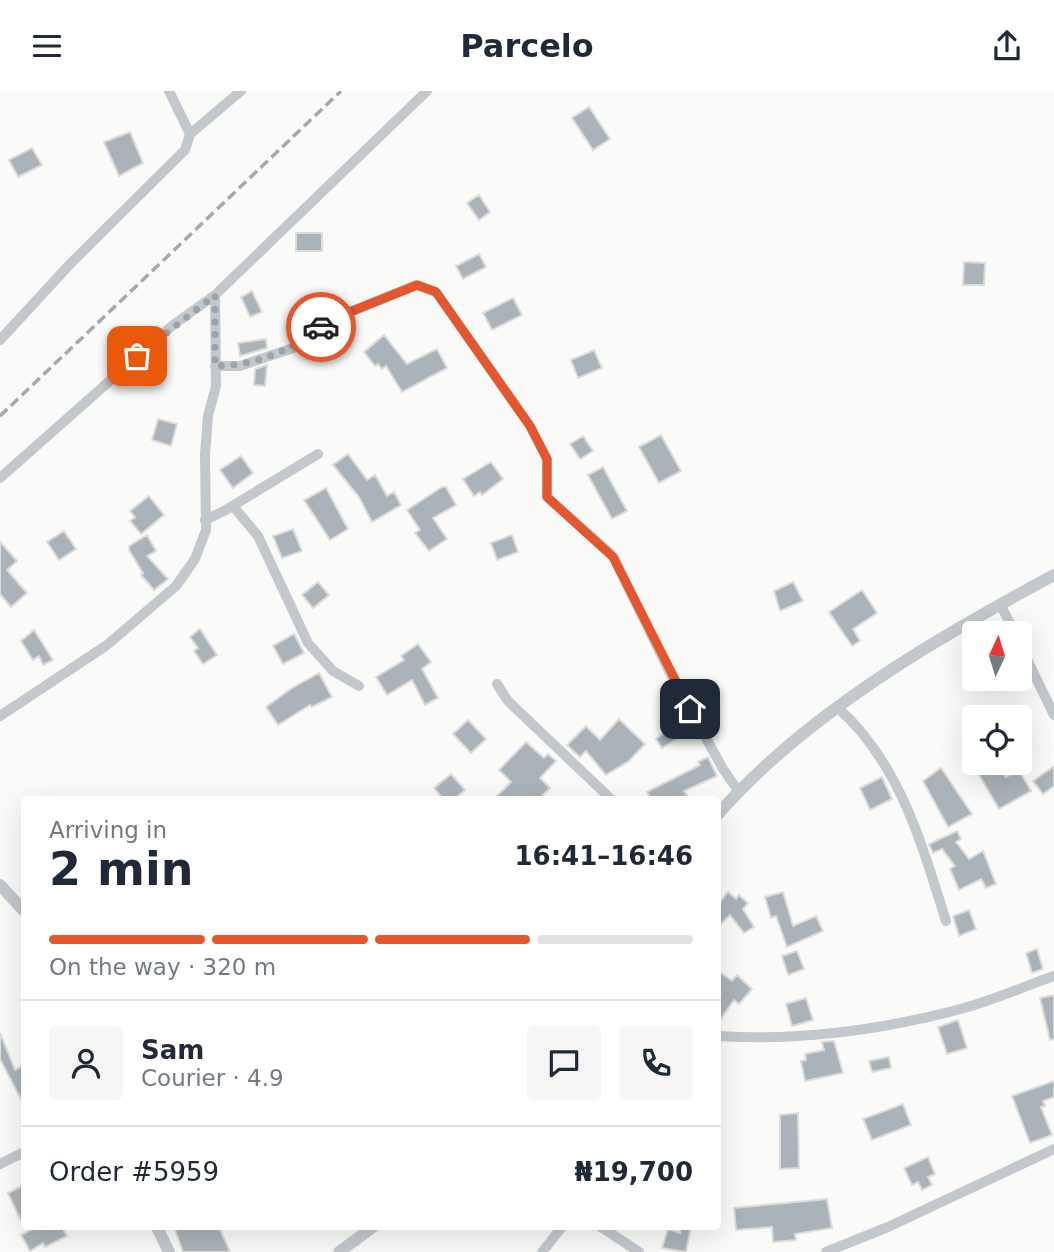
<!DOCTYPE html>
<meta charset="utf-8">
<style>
:root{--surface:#fff;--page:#f6f6f7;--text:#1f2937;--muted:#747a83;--line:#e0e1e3;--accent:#e4572e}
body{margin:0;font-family:"DejaVu Sans",sans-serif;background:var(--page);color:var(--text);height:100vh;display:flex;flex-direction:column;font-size:26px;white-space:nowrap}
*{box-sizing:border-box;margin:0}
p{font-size:23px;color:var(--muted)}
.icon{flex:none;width:38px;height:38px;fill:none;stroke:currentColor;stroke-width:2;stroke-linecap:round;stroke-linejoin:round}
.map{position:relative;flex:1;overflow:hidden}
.side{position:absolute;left:21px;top:705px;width:700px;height:434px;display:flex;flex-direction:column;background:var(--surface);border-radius:7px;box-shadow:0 7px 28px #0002}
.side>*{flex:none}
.needle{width:46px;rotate:4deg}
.buttons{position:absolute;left:962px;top:530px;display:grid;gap:14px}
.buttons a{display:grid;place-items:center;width:70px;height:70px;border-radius:7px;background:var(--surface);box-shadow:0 7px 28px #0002;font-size:35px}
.pin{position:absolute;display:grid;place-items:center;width:60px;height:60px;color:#fff;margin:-30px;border-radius:14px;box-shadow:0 4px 10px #0006}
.courier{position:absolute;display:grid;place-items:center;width:70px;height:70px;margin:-35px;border:5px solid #e4572e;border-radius:50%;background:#fff;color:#222;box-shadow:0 2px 9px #0007}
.head em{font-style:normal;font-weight:800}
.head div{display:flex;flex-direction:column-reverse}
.head{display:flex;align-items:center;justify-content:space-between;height:119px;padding:0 28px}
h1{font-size:46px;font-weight:800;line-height:52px}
.bar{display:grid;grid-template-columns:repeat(4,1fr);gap:10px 7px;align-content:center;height:84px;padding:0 28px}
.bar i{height:9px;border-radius:5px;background:var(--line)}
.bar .active{background:var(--accent)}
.bar p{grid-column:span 4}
.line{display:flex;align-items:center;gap:18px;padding:0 28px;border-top:2px solid var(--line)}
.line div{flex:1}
.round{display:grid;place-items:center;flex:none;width:74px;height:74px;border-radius:7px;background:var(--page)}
header{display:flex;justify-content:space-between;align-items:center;height:91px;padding:0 28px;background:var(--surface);font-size:32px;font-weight:800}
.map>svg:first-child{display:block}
.building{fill:#aab3b9;stroke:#dcdcda;stroke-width:2}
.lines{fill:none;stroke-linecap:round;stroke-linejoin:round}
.minor{stroke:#c3c8cc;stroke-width:10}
.tertiary{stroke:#c3c8cc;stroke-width:12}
.rail{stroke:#a2aab0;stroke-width:3.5;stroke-dasharray:10 5;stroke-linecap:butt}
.done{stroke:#99a4ac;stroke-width:7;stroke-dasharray:0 12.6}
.route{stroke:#e4572e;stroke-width:9}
</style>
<header><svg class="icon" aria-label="menu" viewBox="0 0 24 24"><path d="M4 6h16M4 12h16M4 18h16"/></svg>Parcelo<svg class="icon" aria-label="share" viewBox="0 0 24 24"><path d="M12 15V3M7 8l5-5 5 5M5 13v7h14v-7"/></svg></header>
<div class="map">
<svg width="1054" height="1161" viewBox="0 0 1054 1161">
<rect width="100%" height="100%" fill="#fafaf8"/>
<!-- building -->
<path class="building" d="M589,16L610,48L593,59L572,27Z
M130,41L143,72L119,85L104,51Z
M32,57L42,74L18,86L9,69Z
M479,104L490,121L479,129L467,112Z
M296,142H322V160H296Z
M479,163L486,176L463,188L456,175Z
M964,171L985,172L984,194H963Z
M252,200L262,221L250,226L241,206Z
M513,207L522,224L492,239L483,222Z
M384,244L407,273L437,258L447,277L402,301L386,275L382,278L378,273L375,275L364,261Z
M266,248L267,257L240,265L238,252Z
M594,259L602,277L578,287L571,269Z
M267,274L265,295L254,294L255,278Z
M158,328L177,333L171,355L152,349Z
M661,344L681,380L659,392L639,356Z
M583,345L593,360L580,368L570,353Z
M348,363L367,389L375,384L387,405L394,401L401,414L372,431L359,406L333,374Z
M241,365L253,382L233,397L220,379Z
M491,371L503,388L482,404L480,401L474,405L463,388Z
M603,376L627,420L612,428L588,384Z
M442,396H446L456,414L433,427L447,448L429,460L415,442L420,439L407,419Z
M326,397L348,438L330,449L304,409Z
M149,405L164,424L141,443L130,430L135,426L130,420Z
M293,438L302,460L282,467L273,445Z
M64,440L76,458L59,469L47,451Z
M147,444L156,460L147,465L168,488L154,499L141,484L143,482L129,459V455Z
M512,444L518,461L497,469L491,452Z
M0,451L17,470L7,479L27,502L11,516L0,503Z
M318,491L329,504L313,517L302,504Z
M793,491L803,510L780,520L774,500Z
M862,499L877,522L853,538L860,550L852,555L829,521Z
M200,538L217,564L203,573L194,560L198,557L190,546Z
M34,539L53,569L43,574L39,565L33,569L21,550Z
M294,543L304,562L283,573L273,555Z
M418,553L431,571L422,578L438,607L425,614L412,589L387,604L376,586L404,569L401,565Z
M319,582L332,606L312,616L310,614L278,634L266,616L292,597Z
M619,628L645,653L629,670L606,684L586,660L580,666L567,654L586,635L600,649Z
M468,629L486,648L471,662L453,643Z
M670,637L677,647L662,657L656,648Z
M526,651L544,667L548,663L556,670L540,687L550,697L538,709H493L511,691L499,679Z
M708,666L717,685L684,700L687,704L678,709H652L647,701L700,674L698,671Z
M972,672H997L1006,686L1019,679L1031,700L999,718Z
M1054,675V695L1043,703L1033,690Z
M941,677L972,723L948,736L923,690Z
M451,683L465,699L453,709H444L434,697Z
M882,686L892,708L870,719L860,697Z
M957,740L961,748L956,751L969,768L983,760L996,793L986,797L981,788L959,799L950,778L955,775L942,758L933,762L929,753Z
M728,801L736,808L739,804L748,812L743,818L754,836L744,842L730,824L718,836V813Z
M783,801L793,835L816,825L823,840L787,856L776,825L771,827L765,806Z
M969,819L976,838L959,845L953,825Z
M1037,858L1043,878L1032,882L1026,862Z
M797,860L804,878L788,884L782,865Z
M718,880L732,890L737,884L752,898L739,913L734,909L718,932Z
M1054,904V948L1050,949L1040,907Z
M806,907L813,929L792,935L786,913Z
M958,929L967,957L947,963L938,936Z
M0,942L15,979L24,974V1014L0,968Z
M834,950L843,982L805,990L801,970L806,969L805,963L824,959L822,951Z
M889,966L891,977L872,981L869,970Z
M1054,990V1006L1043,1010L1045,1015L1041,1016L1052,1044L1030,1052L1012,1005Z
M903,1013L911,1034L872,1049L863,1028Z
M798,1022L799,1077L780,1078V1024Z
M928,1066L935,1083L928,1086L932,1094L922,1099L918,1091L912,1094L904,1077Z
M24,1094V1136L8,1102Z
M827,1108L832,1137L795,1143L796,1149L773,1151L772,1136L736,1139L734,1117Z
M36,1136H62L67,1145L45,1156L43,1152L30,1160L21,1144Z
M174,1136H219L230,1161H183Z
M681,1136H691L686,1161L662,1157L668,1138L680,1142Z"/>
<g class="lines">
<!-- minor -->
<path class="minor" d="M190,43L241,0
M0,249L71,172L185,59L190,43L169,0
M215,275H240L296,256L330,229L417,194L436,201L530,335L547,368V406L613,465L670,582L723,678L739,701
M0,387L173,234L215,204L427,0
M233,415L258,445L308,552L333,580L359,595
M205,429L226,419L318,363
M1000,513L1015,542
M1020,554L1054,624
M497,593L508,610L612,709
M838,617C900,672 922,754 946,830
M0,625L107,554L176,495L195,468L206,439L205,363L208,325L216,295L215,204
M718,945C797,950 880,939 957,919C990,911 1022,896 1054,885
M0,1073L24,1061
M601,1136L639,1161
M542,1161L562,1136
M826,1161L888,1136L1054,1058"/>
<!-- tertiary -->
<path class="tertiary" d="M718,723C807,622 937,547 1054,484
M0,794L24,820
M157,1136L169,1161
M339,1161L373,1136"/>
<!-- rail -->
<path class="rail" d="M0,325L341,0"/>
</g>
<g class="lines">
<!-- done -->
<path class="done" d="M137,265L215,204V275C255,275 290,260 321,236"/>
<!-- route -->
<path class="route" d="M321,236L330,229L417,194L436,201L530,335L547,368V406L613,466L690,618"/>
</g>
</svg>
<div class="buttons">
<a><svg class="needle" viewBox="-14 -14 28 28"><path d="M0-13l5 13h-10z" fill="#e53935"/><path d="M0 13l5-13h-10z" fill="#747a83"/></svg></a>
<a><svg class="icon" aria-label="locate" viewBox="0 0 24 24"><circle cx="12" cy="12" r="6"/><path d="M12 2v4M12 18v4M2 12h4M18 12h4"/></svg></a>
</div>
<div class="pin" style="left:137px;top:265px;background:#ea580c"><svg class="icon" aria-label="bag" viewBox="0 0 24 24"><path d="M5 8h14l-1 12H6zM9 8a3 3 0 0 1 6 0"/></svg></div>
<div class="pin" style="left:690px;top:618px;background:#1f2937"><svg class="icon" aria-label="home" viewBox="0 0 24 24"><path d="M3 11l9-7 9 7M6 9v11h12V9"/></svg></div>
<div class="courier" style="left:321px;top:236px"><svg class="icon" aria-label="car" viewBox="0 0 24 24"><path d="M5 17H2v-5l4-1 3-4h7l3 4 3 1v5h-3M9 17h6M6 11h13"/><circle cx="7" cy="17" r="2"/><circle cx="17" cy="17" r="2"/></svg></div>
<section class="side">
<div class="head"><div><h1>2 min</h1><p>Arriving in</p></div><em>16:41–16:46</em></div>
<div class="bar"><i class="active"></i><i class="active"></i><i class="active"></i><i></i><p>On the way · 320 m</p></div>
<div class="line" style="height:126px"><a class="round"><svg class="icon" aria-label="person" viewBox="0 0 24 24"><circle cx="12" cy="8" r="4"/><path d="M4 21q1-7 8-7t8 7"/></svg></a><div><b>Sam</b><p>Courier · 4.9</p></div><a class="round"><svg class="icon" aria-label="chat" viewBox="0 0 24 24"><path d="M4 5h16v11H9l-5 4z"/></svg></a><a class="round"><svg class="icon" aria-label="phone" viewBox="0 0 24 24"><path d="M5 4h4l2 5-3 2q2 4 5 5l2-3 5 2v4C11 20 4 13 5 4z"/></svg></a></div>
<div class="line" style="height:91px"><div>Order #5959</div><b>₦19,700</b></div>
</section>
</div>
